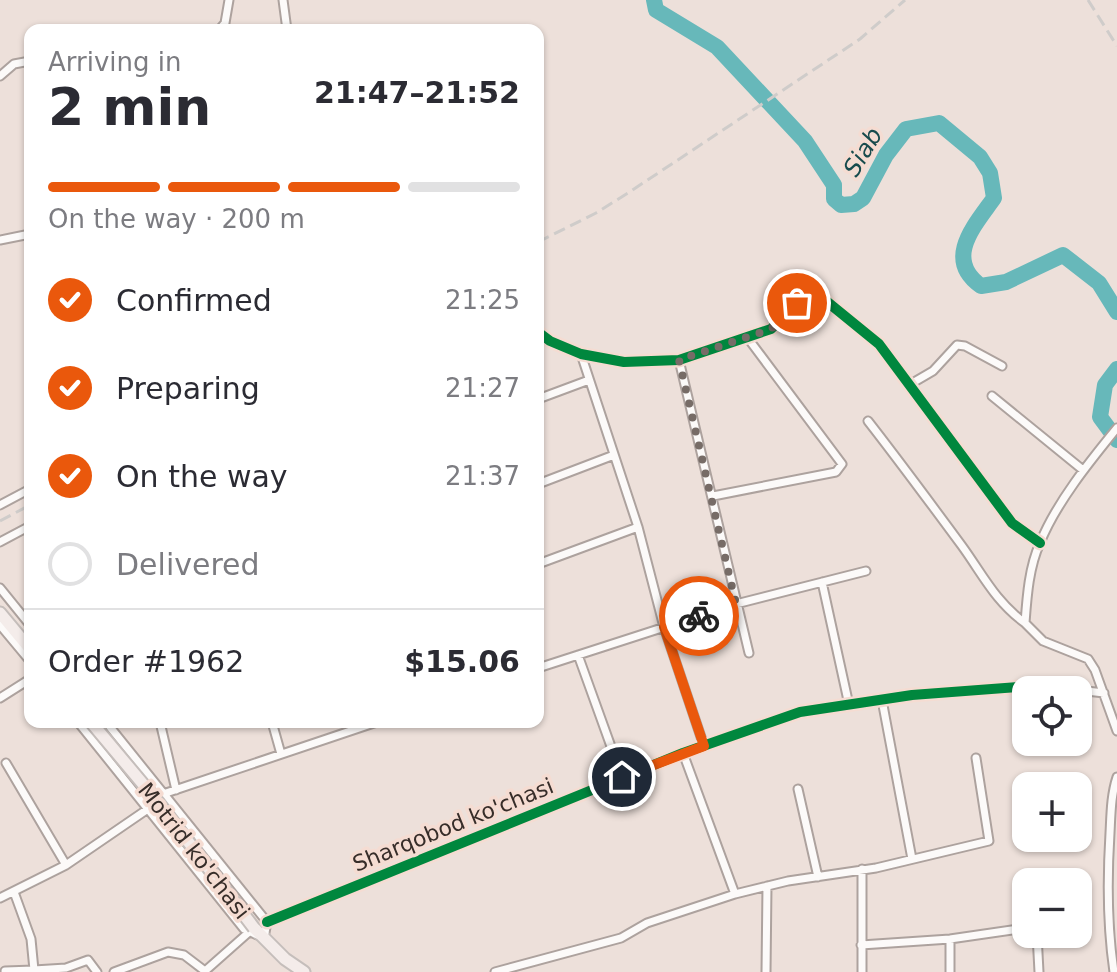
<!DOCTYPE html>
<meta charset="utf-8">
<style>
:root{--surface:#fff;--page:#f2f2f3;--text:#2b2b33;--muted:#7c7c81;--line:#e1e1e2;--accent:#ea580c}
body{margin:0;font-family:"DejaVu Sans",sans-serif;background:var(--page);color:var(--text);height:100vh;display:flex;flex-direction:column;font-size:30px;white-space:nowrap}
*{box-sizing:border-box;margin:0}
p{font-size:26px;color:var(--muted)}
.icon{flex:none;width:44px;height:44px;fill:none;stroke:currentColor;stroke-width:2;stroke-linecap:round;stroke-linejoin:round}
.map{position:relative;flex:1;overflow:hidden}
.side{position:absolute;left:24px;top:24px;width:520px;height:704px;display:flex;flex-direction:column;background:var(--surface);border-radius:16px;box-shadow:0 2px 6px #0004}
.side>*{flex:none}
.tools{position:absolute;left:1012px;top:676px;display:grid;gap:16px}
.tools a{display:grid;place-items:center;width:80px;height:80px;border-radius:16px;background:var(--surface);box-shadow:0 2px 6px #0004;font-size:40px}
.pin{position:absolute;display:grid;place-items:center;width:68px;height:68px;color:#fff;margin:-34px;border:4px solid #fff;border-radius:50%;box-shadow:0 2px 8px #0007}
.courier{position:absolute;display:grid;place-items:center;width:80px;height:80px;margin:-40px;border:6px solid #ea580c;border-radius:50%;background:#fff;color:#222;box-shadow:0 2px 10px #0007}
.headline em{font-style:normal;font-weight:700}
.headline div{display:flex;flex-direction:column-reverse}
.headline{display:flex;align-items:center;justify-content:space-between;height:136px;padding:0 24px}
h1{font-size:52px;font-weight:700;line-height:60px}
.bar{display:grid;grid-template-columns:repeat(4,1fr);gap:12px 8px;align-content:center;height:96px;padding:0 24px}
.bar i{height:10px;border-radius:6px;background:var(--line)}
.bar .current{background:var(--accent)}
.bar p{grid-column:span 4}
.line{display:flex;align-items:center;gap:20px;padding:0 24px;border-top:2px solid var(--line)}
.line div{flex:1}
ol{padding:0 24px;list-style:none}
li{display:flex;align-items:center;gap:24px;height:88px}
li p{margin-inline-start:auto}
li .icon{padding:8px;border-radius:50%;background:var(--accent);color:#fff;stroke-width:4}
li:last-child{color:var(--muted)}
li i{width:44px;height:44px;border:4px solid var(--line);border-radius:50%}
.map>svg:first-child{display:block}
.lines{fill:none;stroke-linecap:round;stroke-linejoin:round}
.river{stroke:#67b8ba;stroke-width:16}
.street-casing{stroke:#ada29e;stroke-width:11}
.primary-casing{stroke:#c5bebb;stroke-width:15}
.street{stroke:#fcfaf9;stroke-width:7}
.primary{stroke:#f4ecea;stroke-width:11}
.rail{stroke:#cfccca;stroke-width:3;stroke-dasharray:12 6;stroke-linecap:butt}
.primary-bridge-casing{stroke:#c5bebb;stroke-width:15;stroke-linecap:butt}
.primary-bridge{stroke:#f4ecea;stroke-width:11}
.cycleway-casing{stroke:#f5dcd2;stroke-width:15}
.cycleway{stroke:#00873e;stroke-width:10}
.done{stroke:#776c67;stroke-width:8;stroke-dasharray:0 14.4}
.route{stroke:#ea580c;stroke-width:10}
.labels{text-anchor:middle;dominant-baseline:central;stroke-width:7;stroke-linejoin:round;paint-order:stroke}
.street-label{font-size:22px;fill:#372d29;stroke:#f5dcd2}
.water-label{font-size:24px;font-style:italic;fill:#184b4d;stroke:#f5dcd2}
</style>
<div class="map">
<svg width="1117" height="972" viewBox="0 0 1117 972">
<rect width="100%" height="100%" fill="#ede0da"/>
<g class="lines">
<!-- river -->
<path class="river" d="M654,0L656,10L717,47L805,141L834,185V199L841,205L854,204L863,198L886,155L906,129L939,123L980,157L990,173L994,198C975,225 943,259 981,286L1006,282L1063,255L1099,283L1117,312
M1117,369L1105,385L1100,417L1117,440"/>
<defs>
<path id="street" d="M283,0L287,30
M219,30L225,23L229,0
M0,76L14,64L30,61
M0,240L30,234
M538,332L550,341L581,354L624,362L679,360L771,329L797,303L813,298L825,300L879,344L1012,523L1040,543
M581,354L638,527L664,627L704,746
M679,360L749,653
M909,385L933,371L957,345L965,346L1002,366
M992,396L1083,470
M538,399L589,380
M868,421C900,462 931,504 962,546C983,575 995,601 1025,623
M1117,428C1090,461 1056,503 1040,543C1029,567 1027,596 1025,623L1043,641L1088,659L1095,670L1117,731
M538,484L614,455
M713,496L836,472L842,464L747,337
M0,505L30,489
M0,542L30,526
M538,564L638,527
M822,582L849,705
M0,588L30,625
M0,625L30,661
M578,655L622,777
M538,668L736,604L866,571
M1078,690L1104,693
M0,698L30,679
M882,700L912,859
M78,722L244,929L264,938L267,922L106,722
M160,722L176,790
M272,722L281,754
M683,753L735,894
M6,763L66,865
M798,789L818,877
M160,795L377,722
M14,892L31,939L34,970L66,968L88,960L97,972
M0,898L66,865L158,802
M267,922L683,753L800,712L912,695L1032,686L1074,690
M1037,934L1039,972
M950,939V972
M861,945L950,939L1026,928
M5,971L34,970
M114,972L168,952L184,955L205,971L248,933
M495,972L621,938L647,923L735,894L788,881L876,868L989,841L976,758
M766,972L767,886
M862,972V869
M1114,972C1107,925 1107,881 1110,833C1111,814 1111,795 1117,777"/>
<path id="primary" d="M0,613L30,649
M254,928L285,959L304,972"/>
</defs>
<!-- street casing -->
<use href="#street" class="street-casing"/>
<!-- primary casing -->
<use href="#primary" class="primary-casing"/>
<!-- street -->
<use href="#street" class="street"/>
<!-- primary -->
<use href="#primary" class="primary"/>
<!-- rail -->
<path class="rail" d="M1088,0L1117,46
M538,242L596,213L628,193L860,39L905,0
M0,521L30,505"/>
<defs>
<path id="primary-bridge" d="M91,722L158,802L254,928"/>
</defs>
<!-- primary-bridge casing -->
<use href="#primary-bridge" class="primary-bridge-casing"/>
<!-- primary-bridge -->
<use href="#primary-bridge" class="primary-bridge"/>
<defs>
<path id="cycleway" d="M538,332L550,341L581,354L624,362L679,360L771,329L797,303L813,298L825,300L879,344L1012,523L1040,543
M267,922L683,753L800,712L912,695L1032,686L1074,690"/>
</defs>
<!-- cycleway casing -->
<use href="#cycleway" class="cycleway-casing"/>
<!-- cycleway -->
<use href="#cycleway" class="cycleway"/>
</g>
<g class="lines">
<!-- done -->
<path class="done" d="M699,616L736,604L679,360L771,329L797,303"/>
<!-- route -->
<path class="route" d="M622,777L704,746L664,627L699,616"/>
</g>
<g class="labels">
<!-- street labels -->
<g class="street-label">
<text transform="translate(453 825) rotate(-22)">Sharqobod ko'chasi</text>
<text transform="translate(194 851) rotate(52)">Motrid ko'chasi</text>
</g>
<!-- water labels -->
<g class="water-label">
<text transform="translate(863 152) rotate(-59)">Siab</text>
</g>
</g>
</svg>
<div class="tools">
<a><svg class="icon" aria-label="locate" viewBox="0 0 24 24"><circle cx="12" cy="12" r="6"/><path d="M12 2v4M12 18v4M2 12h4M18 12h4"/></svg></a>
<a>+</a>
<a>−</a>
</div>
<div class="pin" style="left:797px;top:303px;background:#ea580c"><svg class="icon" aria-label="bag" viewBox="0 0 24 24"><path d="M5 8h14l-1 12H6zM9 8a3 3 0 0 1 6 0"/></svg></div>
<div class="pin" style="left:622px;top:777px;background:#1f2937"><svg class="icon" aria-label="home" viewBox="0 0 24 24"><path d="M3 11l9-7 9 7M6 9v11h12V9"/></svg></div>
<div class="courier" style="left:699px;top:616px"><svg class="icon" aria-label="bike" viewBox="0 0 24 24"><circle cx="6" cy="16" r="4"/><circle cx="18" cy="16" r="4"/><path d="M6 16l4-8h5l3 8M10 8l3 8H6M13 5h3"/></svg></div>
<section class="side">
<div class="headline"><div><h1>2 min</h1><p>Arriving in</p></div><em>21:47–21:52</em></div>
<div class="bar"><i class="current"></i><i class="current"></i><i class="current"></i><i></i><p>On the way · 200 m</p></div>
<ol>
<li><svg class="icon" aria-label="check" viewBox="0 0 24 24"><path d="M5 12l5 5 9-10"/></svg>Confirmed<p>21:25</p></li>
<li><svg class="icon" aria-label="check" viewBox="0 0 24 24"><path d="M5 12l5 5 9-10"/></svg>Preparing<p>21:27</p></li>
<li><svg class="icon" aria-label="check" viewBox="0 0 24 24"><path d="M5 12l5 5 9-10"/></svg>On the way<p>21:37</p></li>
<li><i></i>Delivered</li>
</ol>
<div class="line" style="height:104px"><div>Order #1962</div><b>$15.06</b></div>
</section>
</div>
